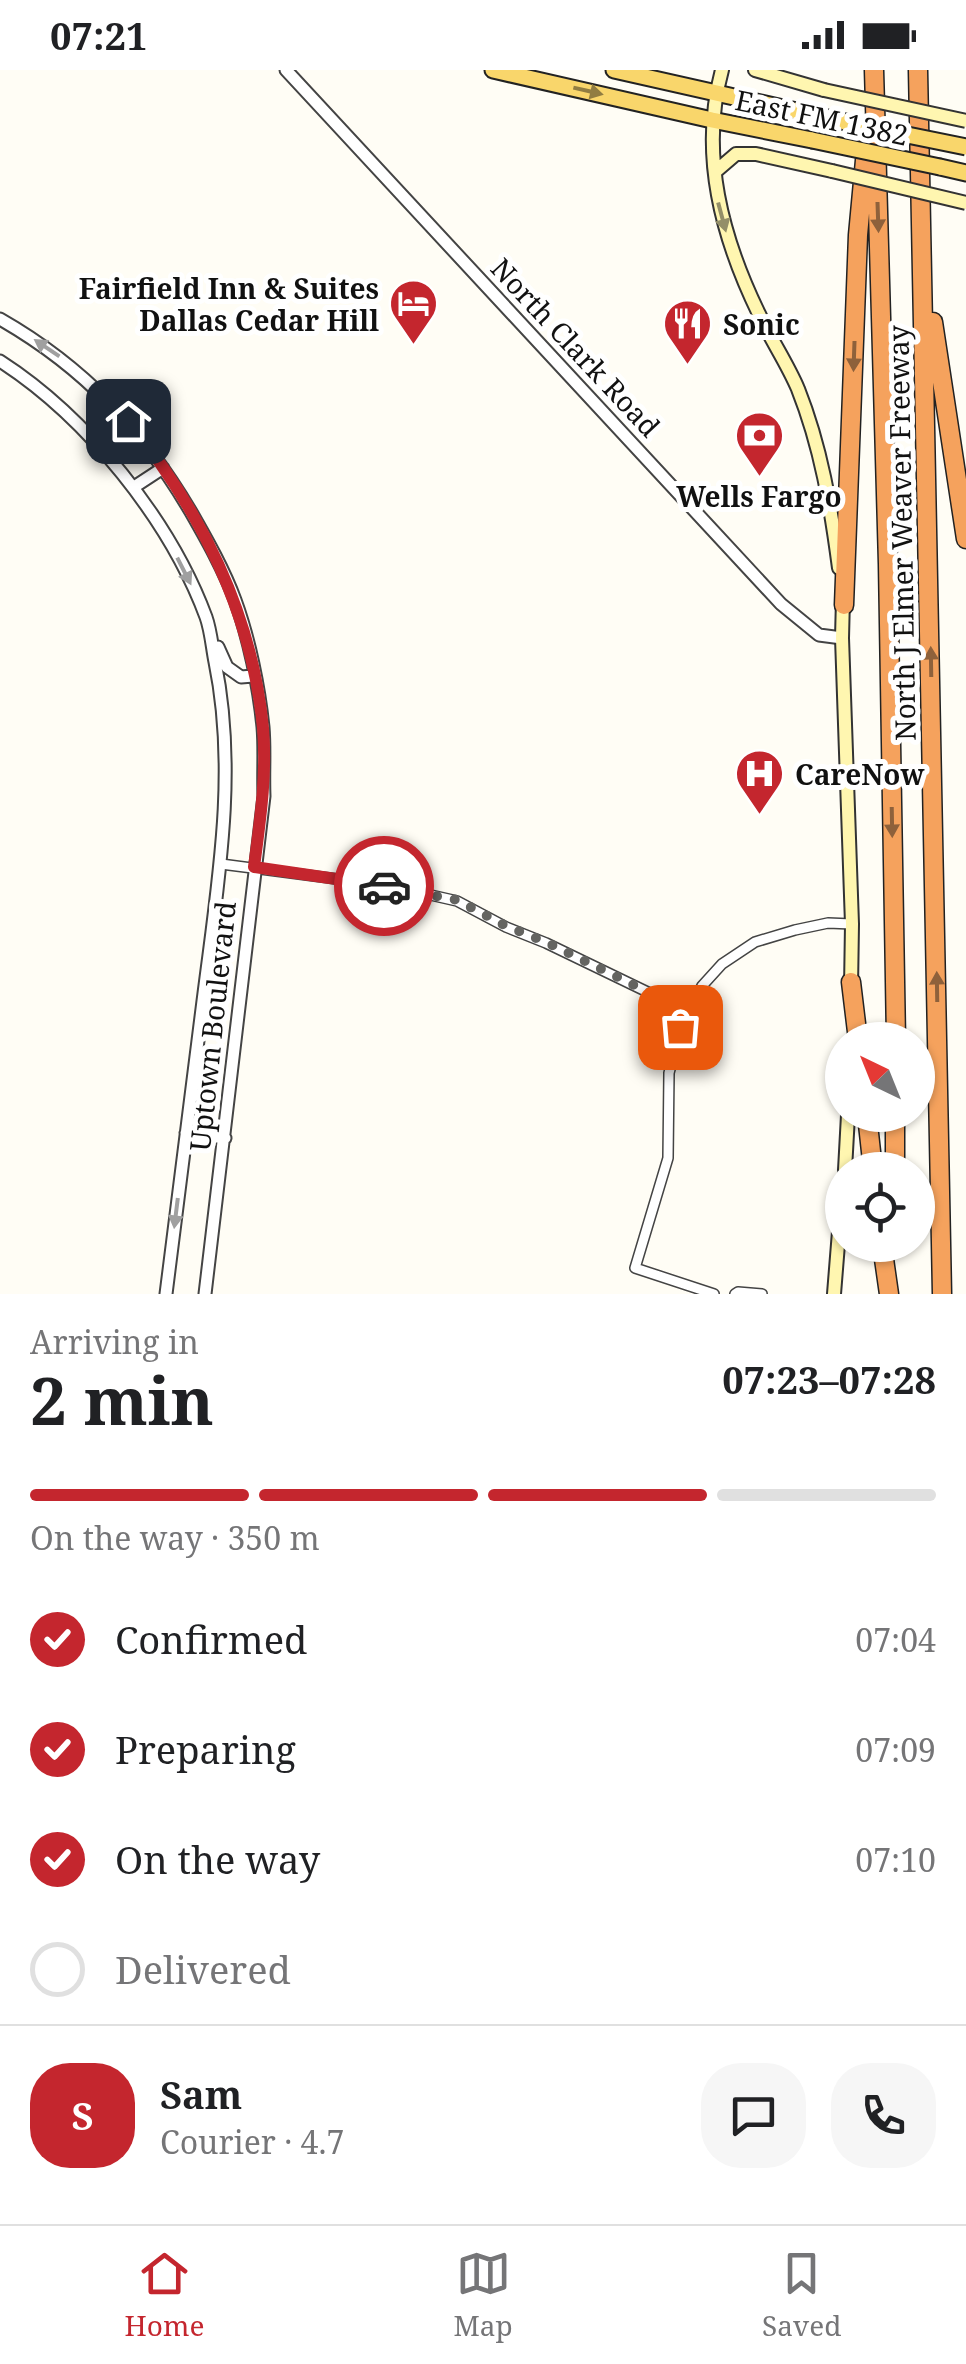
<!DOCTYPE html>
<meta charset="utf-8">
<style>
:root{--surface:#fff;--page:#f6f6f6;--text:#202124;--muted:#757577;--line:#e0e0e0;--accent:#c4262e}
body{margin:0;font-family:"Noto Serif",serif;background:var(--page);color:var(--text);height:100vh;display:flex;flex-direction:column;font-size:38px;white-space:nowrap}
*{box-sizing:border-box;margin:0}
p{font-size:32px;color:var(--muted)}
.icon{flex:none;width:55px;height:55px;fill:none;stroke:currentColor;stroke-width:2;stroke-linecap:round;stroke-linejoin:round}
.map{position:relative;height:1224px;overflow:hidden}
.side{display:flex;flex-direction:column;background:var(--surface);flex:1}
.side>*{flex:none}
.needle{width:65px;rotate:317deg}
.fabs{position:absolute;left:825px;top:952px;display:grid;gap:20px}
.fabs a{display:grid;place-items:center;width:110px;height:110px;border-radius:50%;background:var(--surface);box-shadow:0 2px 8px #0004;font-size:50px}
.pin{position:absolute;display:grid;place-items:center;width:85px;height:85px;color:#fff;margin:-42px;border-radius:20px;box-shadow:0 5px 15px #0006}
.courier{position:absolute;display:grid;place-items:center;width:100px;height:100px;margin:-50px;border:8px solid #c4262e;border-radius:50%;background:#fff;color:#222;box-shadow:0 2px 12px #0007}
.overview em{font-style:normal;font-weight:700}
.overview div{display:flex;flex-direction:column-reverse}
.overview{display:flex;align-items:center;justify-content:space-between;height:170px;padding:0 30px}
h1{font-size:65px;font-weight:700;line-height:75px}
.bar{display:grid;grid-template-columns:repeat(4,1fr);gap:15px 10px;align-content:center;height:120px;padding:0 30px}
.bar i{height:12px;border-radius:8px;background:var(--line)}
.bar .selected{background:var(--accent)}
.bar p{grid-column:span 4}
.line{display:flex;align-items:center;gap:25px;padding:0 30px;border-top:2px solid var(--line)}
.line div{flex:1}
.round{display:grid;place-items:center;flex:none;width:105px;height:105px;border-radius:40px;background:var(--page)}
ol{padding:0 30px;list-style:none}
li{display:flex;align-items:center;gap:30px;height:110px}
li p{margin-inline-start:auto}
li .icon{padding:10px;border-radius:50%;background:var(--accent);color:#fff;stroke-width:4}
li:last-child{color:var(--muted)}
li i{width:55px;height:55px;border:5px solid var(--line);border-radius:50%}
.status{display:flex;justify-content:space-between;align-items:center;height:70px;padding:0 50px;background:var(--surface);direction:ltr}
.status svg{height:28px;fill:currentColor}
.menu{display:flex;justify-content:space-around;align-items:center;height:140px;border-top:2px solid var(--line);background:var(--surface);font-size:28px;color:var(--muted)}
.menu a{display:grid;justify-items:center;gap:5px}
.menu .selected{color:var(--accent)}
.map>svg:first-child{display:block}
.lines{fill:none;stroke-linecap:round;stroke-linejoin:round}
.minor-casing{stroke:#444;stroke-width:12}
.tertiary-casing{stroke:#444;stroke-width:15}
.secondary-casing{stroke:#333;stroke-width:16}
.primary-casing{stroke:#222;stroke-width:19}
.motorway-casing{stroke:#222;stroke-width:21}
.minor{stroke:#fff;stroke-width:9}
.tertiary{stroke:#fff;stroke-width:11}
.secondary{stroke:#fff6b0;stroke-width:12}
.primary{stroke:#f9d66b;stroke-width:15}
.motorway{stroke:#f5a25d;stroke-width:18}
.secondary-bridge-casing{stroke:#333;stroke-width:16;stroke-linecap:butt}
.primary-bridge-casing{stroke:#222;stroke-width:19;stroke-linecap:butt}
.secondary-bridge{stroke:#fff6b0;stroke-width:12}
.primary-bridge{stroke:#f9d66b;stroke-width:15}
.oneway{fill:#917d42}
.oneway2{fill:#948f68}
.oneway3{fill:#8e613b}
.oneway4{fill:#a0a0a0}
.done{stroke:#646461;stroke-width:10;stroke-dasharray:0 18}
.route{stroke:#c4262e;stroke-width:12}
.labels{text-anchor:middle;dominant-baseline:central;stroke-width:10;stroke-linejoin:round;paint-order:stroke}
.street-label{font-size:28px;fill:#111;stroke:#fff}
.poi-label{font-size:28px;font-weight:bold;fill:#111;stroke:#fff;text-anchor:start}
</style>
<div class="status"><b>07:21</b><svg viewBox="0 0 49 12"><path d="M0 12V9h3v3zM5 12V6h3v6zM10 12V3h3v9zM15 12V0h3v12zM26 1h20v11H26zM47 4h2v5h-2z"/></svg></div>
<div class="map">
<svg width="966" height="1224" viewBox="0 0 966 1224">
<rect width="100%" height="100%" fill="#fffdf5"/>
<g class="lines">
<defs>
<path id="minor" d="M221,794L391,816L457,831L506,857L546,873L689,942
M714,1224L635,1198L668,1088L669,1003L681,957L702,916L722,894L755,872L795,860L828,853L852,854
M735,1224L738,1222L762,1224"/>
<path id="tertiary" d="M286,0L781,534L819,565L842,568
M0,249C84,297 142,359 191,442C207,470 224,500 235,530C249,568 259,617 263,657C265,680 263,703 264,726L205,1224
M0,291C87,347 170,450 206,547C211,561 212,577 215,592C238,703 217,819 203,931C191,1029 178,1126 166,1224
M134,417L163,398
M218,577L227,597L241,607L253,606
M186,1063L225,1068"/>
<path id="secondary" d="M722,0C699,84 722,168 759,244C771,270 787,293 798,319C821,377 831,437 839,498
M755,0L824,20
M715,102L736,84H756L832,101
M843,528L842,568L852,854L851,918
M845,1100L848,1045
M834,1224L842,1124"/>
<path id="primary" d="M493,0L712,50L812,70
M614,0L863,56
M940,97L966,103"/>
<path id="motorway" d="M874,0L888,494L896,970
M918,0L942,1224
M933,252L966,469
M844,535L858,165L867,69
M851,912L858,970
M867,1045L873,1100
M895,1100V1045
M882,1175L889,1224"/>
</defs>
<!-- minor casing -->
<use href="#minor" class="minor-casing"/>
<!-- tertiary casing -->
<use href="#tertiary" class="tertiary-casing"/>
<!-- secondary casing -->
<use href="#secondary" class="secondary-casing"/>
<!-- primary casing -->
<use href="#primary" class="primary-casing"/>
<!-- motorway casing -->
<use href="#motorway" class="motorway-casing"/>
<!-- minor -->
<use href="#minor" class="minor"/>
<!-- tertiary -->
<use href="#tertiary" class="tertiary"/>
<!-- secondary -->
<use href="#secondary" class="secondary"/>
<!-- primary -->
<use href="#primary" class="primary"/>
<!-- motorway -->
<use href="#motorway" class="motorway"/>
<defs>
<path id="secondary-bridge" d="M824,20L966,51
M832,101L966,133"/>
<path id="primary-bridge" d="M863,56L966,77
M812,70L940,97"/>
</defs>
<!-- secondary-bridge casing -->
<use href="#secondary-bridge" class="secondary-bridge-casing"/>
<!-- primary-bridge casing -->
<use href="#primary-bridge" class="primary-bridge-casing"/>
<!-- secondary-bridge -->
<use href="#secondary-bridge" class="secondary-bridge"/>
<!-- primary-bridge -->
<use href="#primary-bridge" class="primary-bridge"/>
</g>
<!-- one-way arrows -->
<defs><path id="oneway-solid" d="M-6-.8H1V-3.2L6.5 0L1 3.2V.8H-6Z" transform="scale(2.5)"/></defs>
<use class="oneway" href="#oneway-solid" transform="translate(588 21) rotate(13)"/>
<use class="oneway2" href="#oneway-solid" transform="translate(722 147) rotate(75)"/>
<g class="oneway3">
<use href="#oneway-solid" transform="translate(878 147) rotate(88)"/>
<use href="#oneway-solid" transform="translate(854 286) rotate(92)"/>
<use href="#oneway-solid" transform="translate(931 592) rotate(-91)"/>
<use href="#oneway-solid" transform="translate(892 752) rotate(89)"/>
<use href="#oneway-solid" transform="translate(937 917) rotate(-91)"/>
</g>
<g class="oneway4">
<use href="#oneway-solid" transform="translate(47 278) rotate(-146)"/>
<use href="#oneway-solid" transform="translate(184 501) rotate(63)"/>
<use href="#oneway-solid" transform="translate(176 1143) rotate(97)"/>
</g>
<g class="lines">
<!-- done -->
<path class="done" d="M384,816L457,830L506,856L546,872L689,942L680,957"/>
<!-- route -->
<path class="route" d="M128,351C200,439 252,543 263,658C267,705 260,751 254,797L384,816"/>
</g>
<!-- icons -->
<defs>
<symbol id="hotel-pin" viewBox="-11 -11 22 30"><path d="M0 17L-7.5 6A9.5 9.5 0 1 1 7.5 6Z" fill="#c4262e" stroke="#fff"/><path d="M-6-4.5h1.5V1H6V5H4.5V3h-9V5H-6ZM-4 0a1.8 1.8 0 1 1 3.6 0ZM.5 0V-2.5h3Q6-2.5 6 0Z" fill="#fff"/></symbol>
<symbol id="restaurant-pin" viewBox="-11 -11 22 30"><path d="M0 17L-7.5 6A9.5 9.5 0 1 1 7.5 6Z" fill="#c4262e" stroke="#fff"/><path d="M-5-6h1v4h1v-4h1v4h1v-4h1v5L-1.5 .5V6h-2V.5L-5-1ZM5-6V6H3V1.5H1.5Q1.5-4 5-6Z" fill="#fff"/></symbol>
<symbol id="bank-pin" viewBox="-11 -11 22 30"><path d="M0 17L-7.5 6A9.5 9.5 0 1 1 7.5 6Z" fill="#c4262e" stroke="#fff"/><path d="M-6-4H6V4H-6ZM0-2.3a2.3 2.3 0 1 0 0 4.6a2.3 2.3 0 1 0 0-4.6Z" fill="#fff"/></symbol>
<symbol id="hospital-pin" viewBox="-11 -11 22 30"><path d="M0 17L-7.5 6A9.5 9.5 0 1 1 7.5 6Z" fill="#c4262e" stroke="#fff"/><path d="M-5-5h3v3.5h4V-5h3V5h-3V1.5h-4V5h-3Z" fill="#fff"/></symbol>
</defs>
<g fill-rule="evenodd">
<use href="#hotel-pin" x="386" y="206" width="55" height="75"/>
<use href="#restaurant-pin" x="660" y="226" width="55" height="75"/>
<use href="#bank-pin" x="732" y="338" width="55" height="75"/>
<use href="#hospital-pin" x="732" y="676" width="55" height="75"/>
</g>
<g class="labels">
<!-- street labels -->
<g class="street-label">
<text transform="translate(822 47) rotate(12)">East FM 1382</text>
<text transform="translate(576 277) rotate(47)">North Clark Road</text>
<text transform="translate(901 463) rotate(-91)">North J Elmer Weaver Freeway</text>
<text transform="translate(212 956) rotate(-84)">Uptown Boulevard</text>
</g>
<!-- poi labels -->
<g class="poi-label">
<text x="379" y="218" text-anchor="end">Fairfield Inn &amp; Suites<tspan x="379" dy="32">Dallas Cedar Hill</tspan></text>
<text x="723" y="254">Sonic</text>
<text x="759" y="426" text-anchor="middle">Wells Fargo</text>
<text x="795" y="704">CareNow</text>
</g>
</g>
</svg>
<div class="fabs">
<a><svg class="needle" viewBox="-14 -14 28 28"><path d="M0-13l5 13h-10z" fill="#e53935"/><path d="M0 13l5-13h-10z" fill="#757577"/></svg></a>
<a><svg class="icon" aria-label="locate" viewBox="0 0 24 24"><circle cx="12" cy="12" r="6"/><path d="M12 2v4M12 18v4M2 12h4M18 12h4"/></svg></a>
</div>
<div class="pin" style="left:680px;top:957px;background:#ea580c"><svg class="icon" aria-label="bag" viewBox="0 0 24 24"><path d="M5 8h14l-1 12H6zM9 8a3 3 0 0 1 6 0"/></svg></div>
<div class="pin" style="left:128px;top:351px;background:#1f2937"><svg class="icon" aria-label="home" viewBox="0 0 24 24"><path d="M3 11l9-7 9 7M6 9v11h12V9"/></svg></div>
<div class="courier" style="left:384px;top:816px"><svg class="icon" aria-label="car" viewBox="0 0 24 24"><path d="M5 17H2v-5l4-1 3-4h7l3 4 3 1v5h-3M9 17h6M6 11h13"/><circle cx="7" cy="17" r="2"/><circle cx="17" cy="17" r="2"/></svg></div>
</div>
<section class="side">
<div class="overview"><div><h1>2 min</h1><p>Arriving in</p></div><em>07:23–07:28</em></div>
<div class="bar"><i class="selected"></i><i class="selected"></i><i class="selected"></i><i></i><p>On the way · 350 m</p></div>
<ol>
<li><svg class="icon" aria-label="check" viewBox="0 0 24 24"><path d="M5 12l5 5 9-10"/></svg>Confirmed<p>07:04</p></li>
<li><svg class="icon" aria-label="check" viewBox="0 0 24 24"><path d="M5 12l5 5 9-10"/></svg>Preparing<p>07:09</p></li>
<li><svg class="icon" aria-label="check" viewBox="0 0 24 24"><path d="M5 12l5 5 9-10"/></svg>On the way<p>07:10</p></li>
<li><i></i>Delivered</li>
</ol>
<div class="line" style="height:180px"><b class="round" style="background:var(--accent);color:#fff">S</b><div><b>Sam</b><p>Courier · 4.7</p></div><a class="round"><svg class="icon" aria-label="chat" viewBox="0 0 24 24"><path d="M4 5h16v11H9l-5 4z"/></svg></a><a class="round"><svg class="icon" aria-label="phone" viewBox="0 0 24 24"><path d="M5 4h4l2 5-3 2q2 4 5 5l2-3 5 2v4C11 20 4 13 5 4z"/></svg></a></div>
</section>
<nav class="menu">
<a class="selected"><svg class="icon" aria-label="home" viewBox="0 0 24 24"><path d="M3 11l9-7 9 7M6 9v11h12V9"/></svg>Home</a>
<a><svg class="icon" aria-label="map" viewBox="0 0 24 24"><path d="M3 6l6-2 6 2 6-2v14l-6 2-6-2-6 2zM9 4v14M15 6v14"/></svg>Map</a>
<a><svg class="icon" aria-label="saved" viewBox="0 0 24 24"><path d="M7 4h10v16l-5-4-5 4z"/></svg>Saved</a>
</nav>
